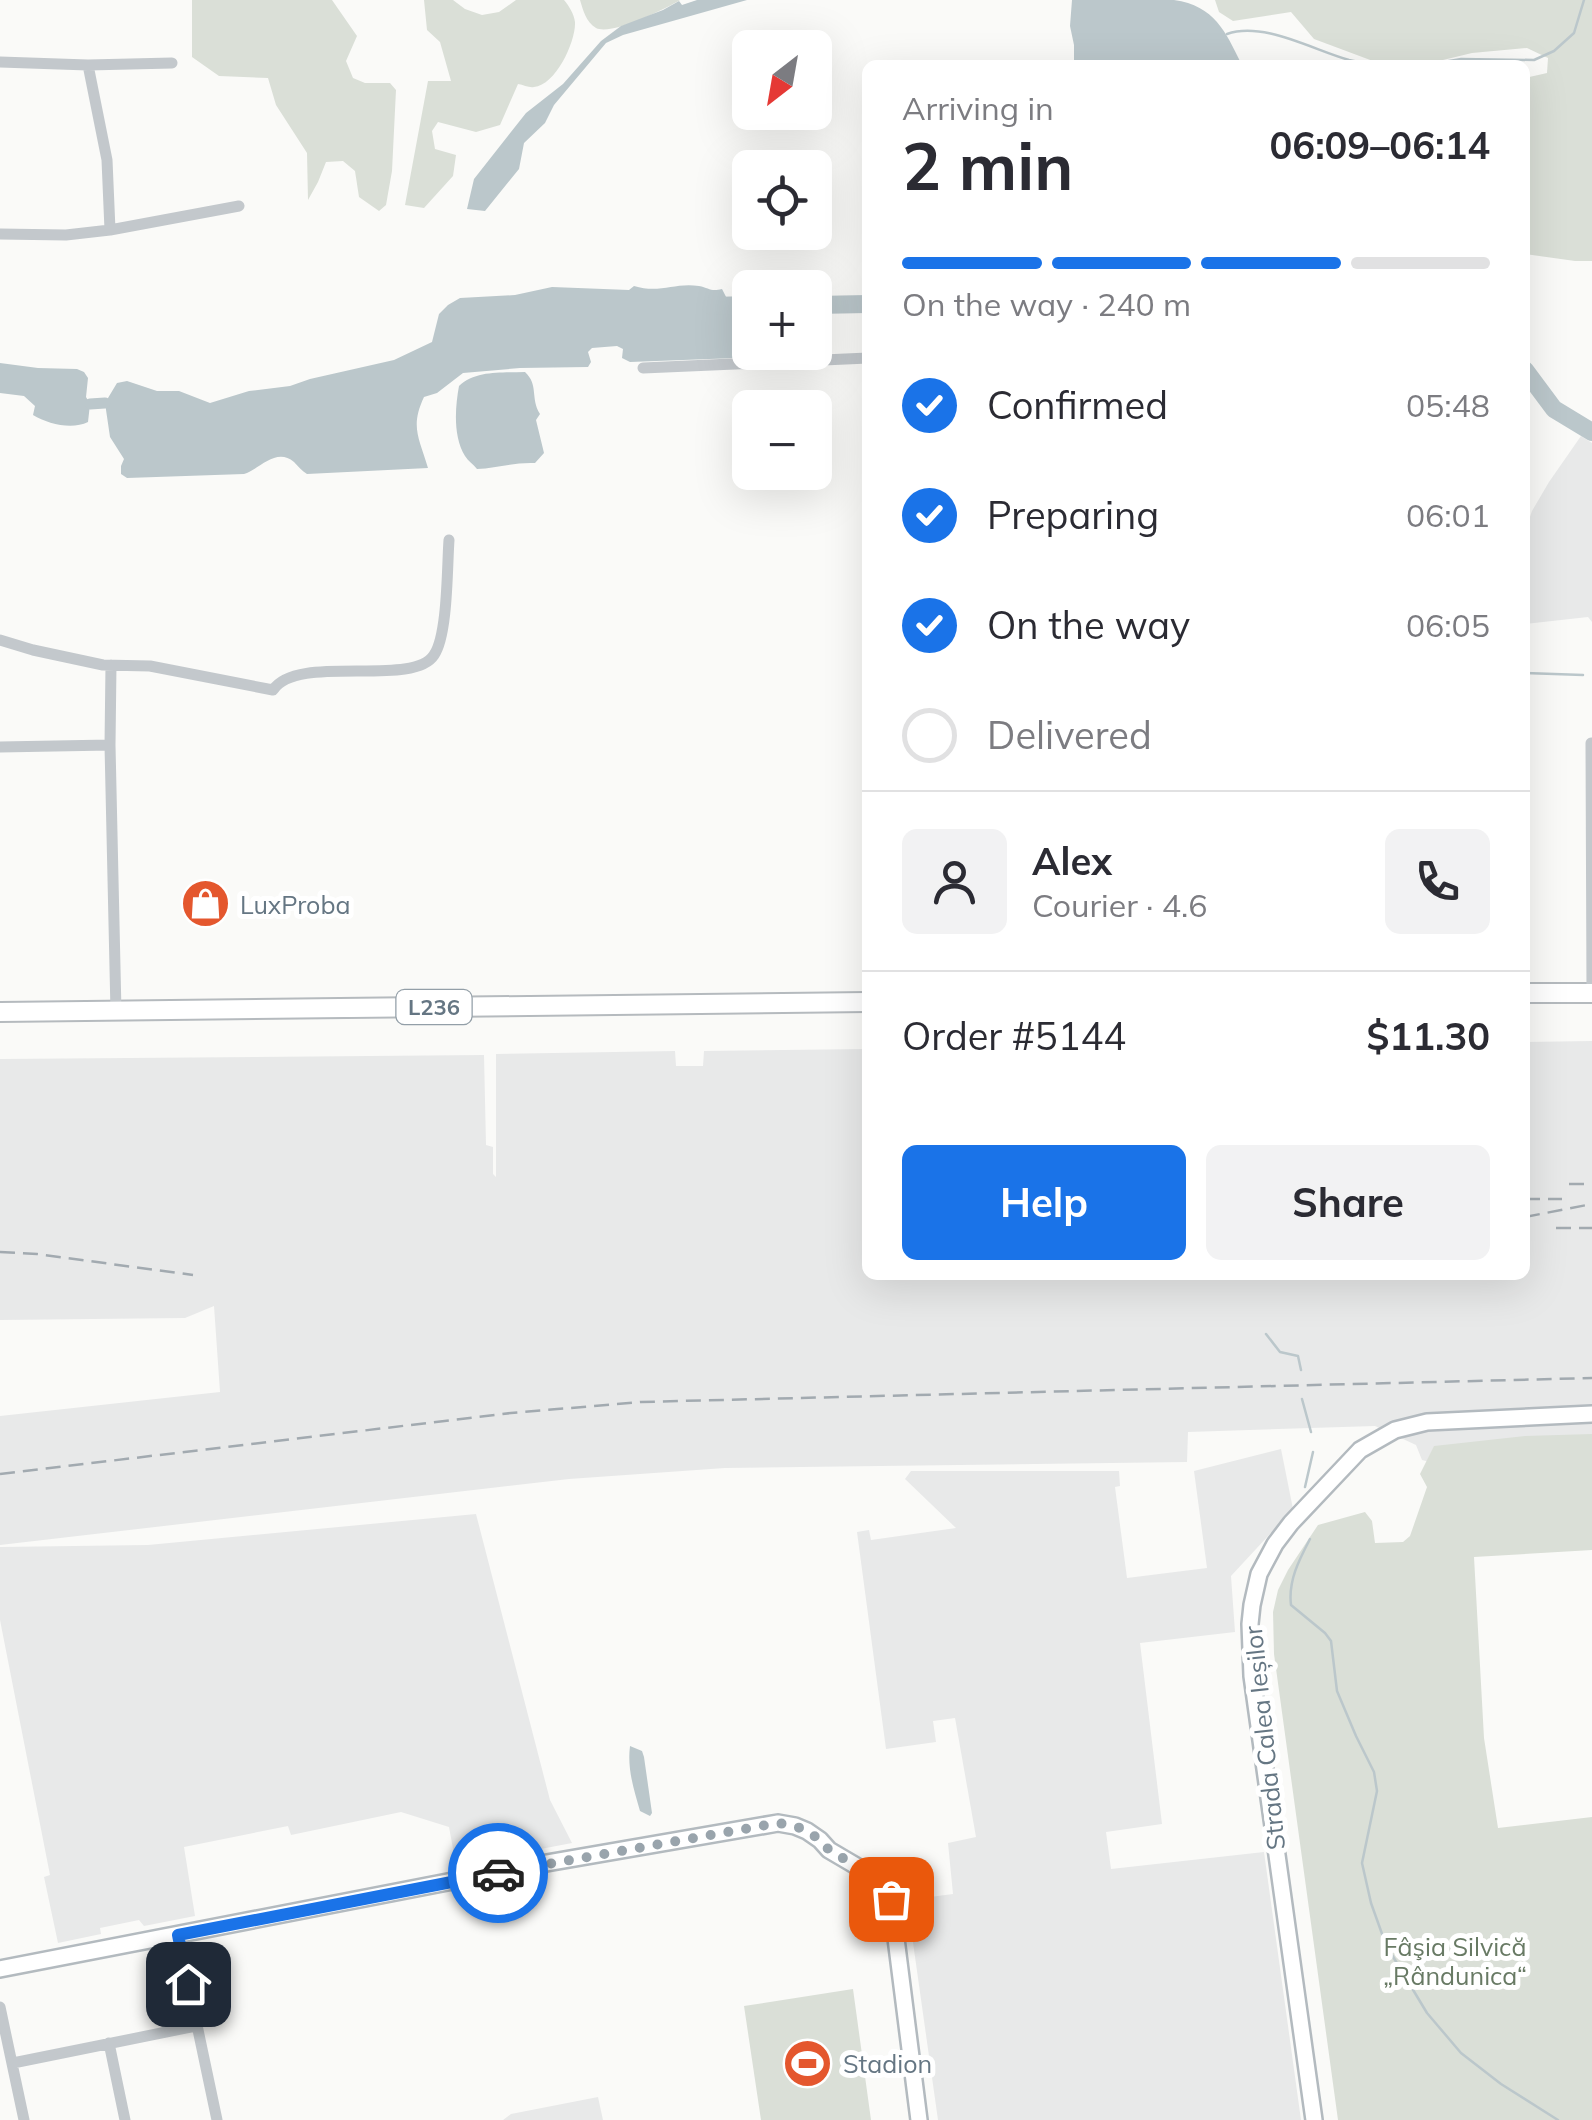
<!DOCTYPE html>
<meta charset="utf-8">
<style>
:root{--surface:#fff;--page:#f2f2f3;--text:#2b2b33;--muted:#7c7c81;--line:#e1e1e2;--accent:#1a73e8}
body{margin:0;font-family:Mulish,sans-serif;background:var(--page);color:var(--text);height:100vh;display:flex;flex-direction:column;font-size:38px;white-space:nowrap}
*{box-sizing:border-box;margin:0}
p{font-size:32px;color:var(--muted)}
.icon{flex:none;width:55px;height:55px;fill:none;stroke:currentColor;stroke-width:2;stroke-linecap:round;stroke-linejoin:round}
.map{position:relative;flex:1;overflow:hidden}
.sheet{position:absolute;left:862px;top:60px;width:668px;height:1220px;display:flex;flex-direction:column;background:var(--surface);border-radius:15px;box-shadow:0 10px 40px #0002}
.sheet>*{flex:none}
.needle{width:65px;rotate:211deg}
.controls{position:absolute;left:732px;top:30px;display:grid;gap:20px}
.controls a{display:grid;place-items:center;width:100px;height:100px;border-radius:15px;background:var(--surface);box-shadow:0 10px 40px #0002;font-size:50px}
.pin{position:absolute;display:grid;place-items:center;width:85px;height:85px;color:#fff;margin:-42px;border-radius:20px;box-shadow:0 5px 15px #0006}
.courier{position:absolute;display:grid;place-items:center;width:100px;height:100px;margin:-50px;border:8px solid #1a73e8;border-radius:50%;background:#fff;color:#222;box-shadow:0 2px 12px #0007}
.head em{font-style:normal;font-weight:700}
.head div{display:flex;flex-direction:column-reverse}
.head{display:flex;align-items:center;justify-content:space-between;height:170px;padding:0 40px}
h1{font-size:65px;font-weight:700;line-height:75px}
.bar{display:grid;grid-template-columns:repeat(4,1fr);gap:15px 10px;align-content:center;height:120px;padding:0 40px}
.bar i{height:12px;border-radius:8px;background:var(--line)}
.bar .current{background:var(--accent)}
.bar p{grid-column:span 4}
.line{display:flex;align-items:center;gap:25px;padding:0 40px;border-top:2px solid var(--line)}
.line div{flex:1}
.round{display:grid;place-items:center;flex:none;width:105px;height:105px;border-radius:15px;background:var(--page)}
ol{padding:0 40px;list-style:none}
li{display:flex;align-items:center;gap:30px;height:110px}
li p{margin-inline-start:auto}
li .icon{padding:10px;border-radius:50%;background:var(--accent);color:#fff;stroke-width:4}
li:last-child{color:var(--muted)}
li i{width:55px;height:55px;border:5px solid var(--line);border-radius:50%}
.action{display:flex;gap:20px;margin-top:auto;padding:20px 40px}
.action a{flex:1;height:115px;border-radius:15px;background:var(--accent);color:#fff;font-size:40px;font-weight:700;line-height:115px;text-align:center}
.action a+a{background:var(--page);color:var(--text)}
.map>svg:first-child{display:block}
.built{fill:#e8e9e9}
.green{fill:#dadfd7}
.water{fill:#bbc7cb}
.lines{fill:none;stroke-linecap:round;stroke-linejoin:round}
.stream{stroke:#bbc7cb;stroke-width:2.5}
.canal{stroke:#bbc7cb;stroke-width:11}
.river{stroke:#bbc7cb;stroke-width:18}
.secondary-casing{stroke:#b3babf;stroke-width:20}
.primary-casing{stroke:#b5babe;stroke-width:22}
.street{stroke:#c3c8cc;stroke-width:11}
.secondary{stroke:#fff;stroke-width:15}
.primary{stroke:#fff;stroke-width:18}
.rail{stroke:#a2aab0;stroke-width:2.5;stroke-dasharray:15 8;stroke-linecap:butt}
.done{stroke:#99a4ac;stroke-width:10;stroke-dasharray:0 18}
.route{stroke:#1a73e8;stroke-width:12}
.labels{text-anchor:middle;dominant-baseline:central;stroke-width:10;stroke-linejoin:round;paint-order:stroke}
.shield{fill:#fff;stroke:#939fa8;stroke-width:2.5}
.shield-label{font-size:22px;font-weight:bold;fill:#657683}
.poi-label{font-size:25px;fill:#657683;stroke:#fff;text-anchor:start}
.street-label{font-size:25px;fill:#657683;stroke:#fff}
.park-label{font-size:25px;fill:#687a64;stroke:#fff}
</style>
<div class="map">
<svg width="1592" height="2120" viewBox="0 0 1592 2120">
<rect width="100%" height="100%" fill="#fafaf8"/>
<!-- built -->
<path class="built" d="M1581,436L1592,443V622L1588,617L1525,624V531L1532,511L1549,482Z
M1592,1041V1458L1445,1466L1422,1460L1416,1445L1375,1426L1188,1432L1187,1462L725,1468L569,1479L0,1545V1416L220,1392L214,1306L185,1318L0,1320V1059L484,1055L486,1145L493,1147V1174L496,1177V1054L675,1051L676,1066H703L704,1051L867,1049L868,1275H1525V1042Z
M1281,1449L1293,1509L1231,1576L1235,1632L1140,1643L1162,1824L1106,1832L1111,1869L1264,1852L1301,2120H938L907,1900L953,1894L948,1843L976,1837L955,1718L933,1721L936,1742L886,1749L857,1532L869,1530L871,1540L956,1528L905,1479L911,1471H1119L1120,1486L1115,1487L1127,1578L1207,1568L1194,1471Z
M476,1514L550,1800L572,1843L456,1865L449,1827L401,1812L291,1835L288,1826L184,1847L195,1916L144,1926L139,1920L100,1928L101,1934L58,1943L44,1877L50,1875L0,1620V1547L148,1545Z
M598,2097L603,2120H503L511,2114Z"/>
<!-- green -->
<path class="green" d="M192,0H332L357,36L346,61L353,78L365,83H390L396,90L392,171L386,205L379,211L359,197L355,171L343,161L326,162L318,182L308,200L307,153L276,105L268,78L219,76L192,57Z
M424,0H453L465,9L482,15L499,12L516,0H564C569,6 574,14 575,22C576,41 556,85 534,87C529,88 524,85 518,84L500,125L476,132L438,122L432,131L435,149L456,155L453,176L424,208L405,205L428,81H451L440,42L427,30Z
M580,0H680C665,9 611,36 596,28C586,22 583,10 580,0Z
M1215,0H1592V261H1575L1525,254V78L1547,73L1548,58L1527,48L1472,53L1443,60L1381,64L1314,39L1291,12L1233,21L1219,12Z
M1592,1434V1550L1474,1557L1484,1738L1498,1828L1592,1817V2120H1338L1274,1654L1273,1612L1278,1590L1288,1570L1318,1525L1365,1512L1372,1521L1375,1543L1403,1542L1410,1536L1427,1487L1420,1474L1434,1446L1525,1436Z
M853,1989L871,2120H761L744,2006Z"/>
<!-- water -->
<path class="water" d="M697,0H747L623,35L606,43L554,105L545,123L524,143L519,169L485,211L467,209L474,179L526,113L563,84L601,41L621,26L663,10L679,1L682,5Z
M1072,0H1174C1215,6 1225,31 1242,65H1074V45L1070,26Z
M634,286C660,294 675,282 699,286C709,288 711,292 722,289L746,336L742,352L736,358L630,362L622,358L623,349L617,346L592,348L588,352L591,362L588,367L520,368L463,373L437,393L424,397C410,427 419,437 428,468L307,474C302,471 298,466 294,462C276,447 260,469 244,474L127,478L121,474V466L124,459L110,437L105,403L117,383L127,381L157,391H179L210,403L249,391L290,386L310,379L394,360L432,342L439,314L448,305L460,298L515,295L552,287L629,290Z
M0,363L38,368L77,369L84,372L88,378L86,397L90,404L88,422C72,430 48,424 33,415L35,406L24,396L0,393Z
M525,372C539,385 530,398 540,414L536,420L544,453L535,463C515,462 497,468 477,469C473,464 468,461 465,456C453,436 455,408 459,386C476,370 502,373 525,372Z
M630,1746L642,1751L644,1757L652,1813L650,1816L640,1811C634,1790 627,1769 630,1746Z"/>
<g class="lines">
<!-- stream -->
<path class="stream" d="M1227,34C1263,21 1313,50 1349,60C1362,63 1376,64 1389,65
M1426,65L1461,59L1534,60L1554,51L1574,33L1584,0
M1525,457L1528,481L1525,490
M1525,673L1583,675
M1266,1334L1280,1352L1298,1356L1301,1370
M1302,1399L1311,1432
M1305,1487L1313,1452
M1310,1539C1299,1560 1288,1581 1291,1605L1325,1633L1331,1641L1337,1691L1356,1736L1374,1772L1377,1791L1362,1863L1371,1903L1386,1945L1427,2013L1461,2053L1501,2084L1558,2120"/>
<!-- canal -->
<path class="canal" d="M90,404L105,403"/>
<!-- river -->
<path class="river" d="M815,305L868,304
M711,306L750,305
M1525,370L1554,409L1592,432"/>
<defs>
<path id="secondary" d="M0,1969L535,1865L778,1823L795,1826L807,1831L820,1840L829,1850L875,1877L883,1884L891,1899L919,2120
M1314,2120L1252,1676L1250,1624L1252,1605L1259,1574L1275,1544L1291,1523L1360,1450L1395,1430L1427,1422L1592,1414"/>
<path id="primary" d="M1525,993H1592
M0,1012L868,1002"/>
</defs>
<!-- secondary casing -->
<use href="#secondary" class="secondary-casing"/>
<!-- primary casing -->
<use href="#primary" class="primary-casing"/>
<!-- street -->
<path class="street" d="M0,62L88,65L172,63
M88,65L107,160L110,230
M0,234L66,235L110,230L239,206
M643,368L868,358
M0,640L33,650L103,665L150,666L273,690C297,653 413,688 434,655C448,635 447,566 449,540
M111,665L110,745L116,1012
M1591,743L1592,993
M0,747L110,745
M178,1935L217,2120
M0,2007L24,2120
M109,2043L125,2120
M13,2063L196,2026"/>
<!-- secondary -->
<use href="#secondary" class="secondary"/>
<!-- primary -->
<use href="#primary" class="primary"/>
<!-- rail -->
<path class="rail" d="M1569,1184H1592
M1525,1199H1562
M1525,1217L1592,1204
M1556,1228H1592
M0,1252L37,1254L193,1275
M0,1474L511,1413L641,1402L1592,1378"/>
</g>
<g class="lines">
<!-- done -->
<path class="done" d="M498,1873L778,1823L795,1826L807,1831L820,1840L829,1850L875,1877L883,1884L891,1899"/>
<!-- route -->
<path class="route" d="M188,1984L178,1935L498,1873"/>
</g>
<!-- icons -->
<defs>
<symbol id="shop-disc" viewBox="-11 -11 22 22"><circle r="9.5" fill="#e4572e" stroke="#fff"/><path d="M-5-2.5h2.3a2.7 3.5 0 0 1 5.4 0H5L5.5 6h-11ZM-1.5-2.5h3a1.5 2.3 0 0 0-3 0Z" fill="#fff"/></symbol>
<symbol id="stadium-disc" viewBox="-11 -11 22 22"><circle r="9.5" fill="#e4572e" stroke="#fff"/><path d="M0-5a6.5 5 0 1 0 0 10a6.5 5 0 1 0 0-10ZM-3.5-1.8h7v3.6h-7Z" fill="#fff"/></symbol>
</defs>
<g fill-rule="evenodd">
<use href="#shop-disc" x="178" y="876" width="55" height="55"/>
<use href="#stadium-disc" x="780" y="2036" width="55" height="55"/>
</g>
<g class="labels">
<!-- shield labels -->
<rect class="shield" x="396.5" y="990" width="75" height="34" rx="8"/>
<g class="shield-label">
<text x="434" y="1007">L236</text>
</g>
<!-- poi labels -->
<g class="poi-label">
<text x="240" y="904">LuxProba</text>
<text x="843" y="2063">Stadion</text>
</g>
<!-- street labels -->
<g class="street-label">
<text transform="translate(1264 1738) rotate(-96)">Strada Calea Ieșilor</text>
</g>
<!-- park labels -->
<g class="park-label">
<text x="1455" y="1946">Fâşia Silvică<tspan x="1455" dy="29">„Rândunica“</tspan></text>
</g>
</g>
</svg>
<div class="controls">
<a><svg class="needle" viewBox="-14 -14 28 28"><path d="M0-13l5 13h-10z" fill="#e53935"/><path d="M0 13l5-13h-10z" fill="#7c7c81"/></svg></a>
<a><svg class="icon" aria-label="locate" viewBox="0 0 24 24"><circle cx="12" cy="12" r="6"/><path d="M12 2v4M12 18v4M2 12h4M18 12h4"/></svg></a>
<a>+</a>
<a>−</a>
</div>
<div class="pin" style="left:891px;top:1899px;background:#ea580c"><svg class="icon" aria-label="bag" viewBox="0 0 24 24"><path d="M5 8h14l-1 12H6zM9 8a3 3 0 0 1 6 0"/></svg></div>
<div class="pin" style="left:188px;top:1984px;background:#1f2937"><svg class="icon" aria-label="home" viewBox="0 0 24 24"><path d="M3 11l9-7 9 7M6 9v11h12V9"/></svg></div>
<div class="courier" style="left:498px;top:1873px"><svg class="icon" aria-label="car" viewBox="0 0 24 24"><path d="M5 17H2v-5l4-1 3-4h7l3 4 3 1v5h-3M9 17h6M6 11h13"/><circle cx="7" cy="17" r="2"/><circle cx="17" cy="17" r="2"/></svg></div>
<section class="sheet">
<div class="head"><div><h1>2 min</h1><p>Arriving in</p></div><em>06:09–06:14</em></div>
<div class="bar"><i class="current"></i><i class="current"></i><i class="current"></i><i></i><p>On the way · 240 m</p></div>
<ol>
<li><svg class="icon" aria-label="check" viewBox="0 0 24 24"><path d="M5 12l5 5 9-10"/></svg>Confirmed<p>05:48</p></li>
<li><svg class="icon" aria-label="check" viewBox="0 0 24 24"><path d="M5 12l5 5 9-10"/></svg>Preparing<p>06:01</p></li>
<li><svg class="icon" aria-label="check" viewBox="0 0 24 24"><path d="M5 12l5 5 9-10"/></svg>On the way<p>06:05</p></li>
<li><i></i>Delivered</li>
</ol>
<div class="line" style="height:180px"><a class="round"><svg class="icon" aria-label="person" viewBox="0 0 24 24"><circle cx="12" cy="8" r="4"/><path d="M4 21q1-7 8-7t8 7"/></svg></a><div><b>Alex</b><p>Courier · 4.6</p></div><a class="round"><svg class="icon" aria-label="phone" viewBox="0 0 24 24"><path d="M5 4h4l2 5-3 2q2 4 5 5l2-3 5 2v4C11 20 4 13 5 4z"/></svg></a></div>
<div class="line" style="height:130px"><div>Order #5144</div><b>$11.30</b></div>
<div class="action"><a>Help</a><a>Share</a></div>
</section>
</div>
